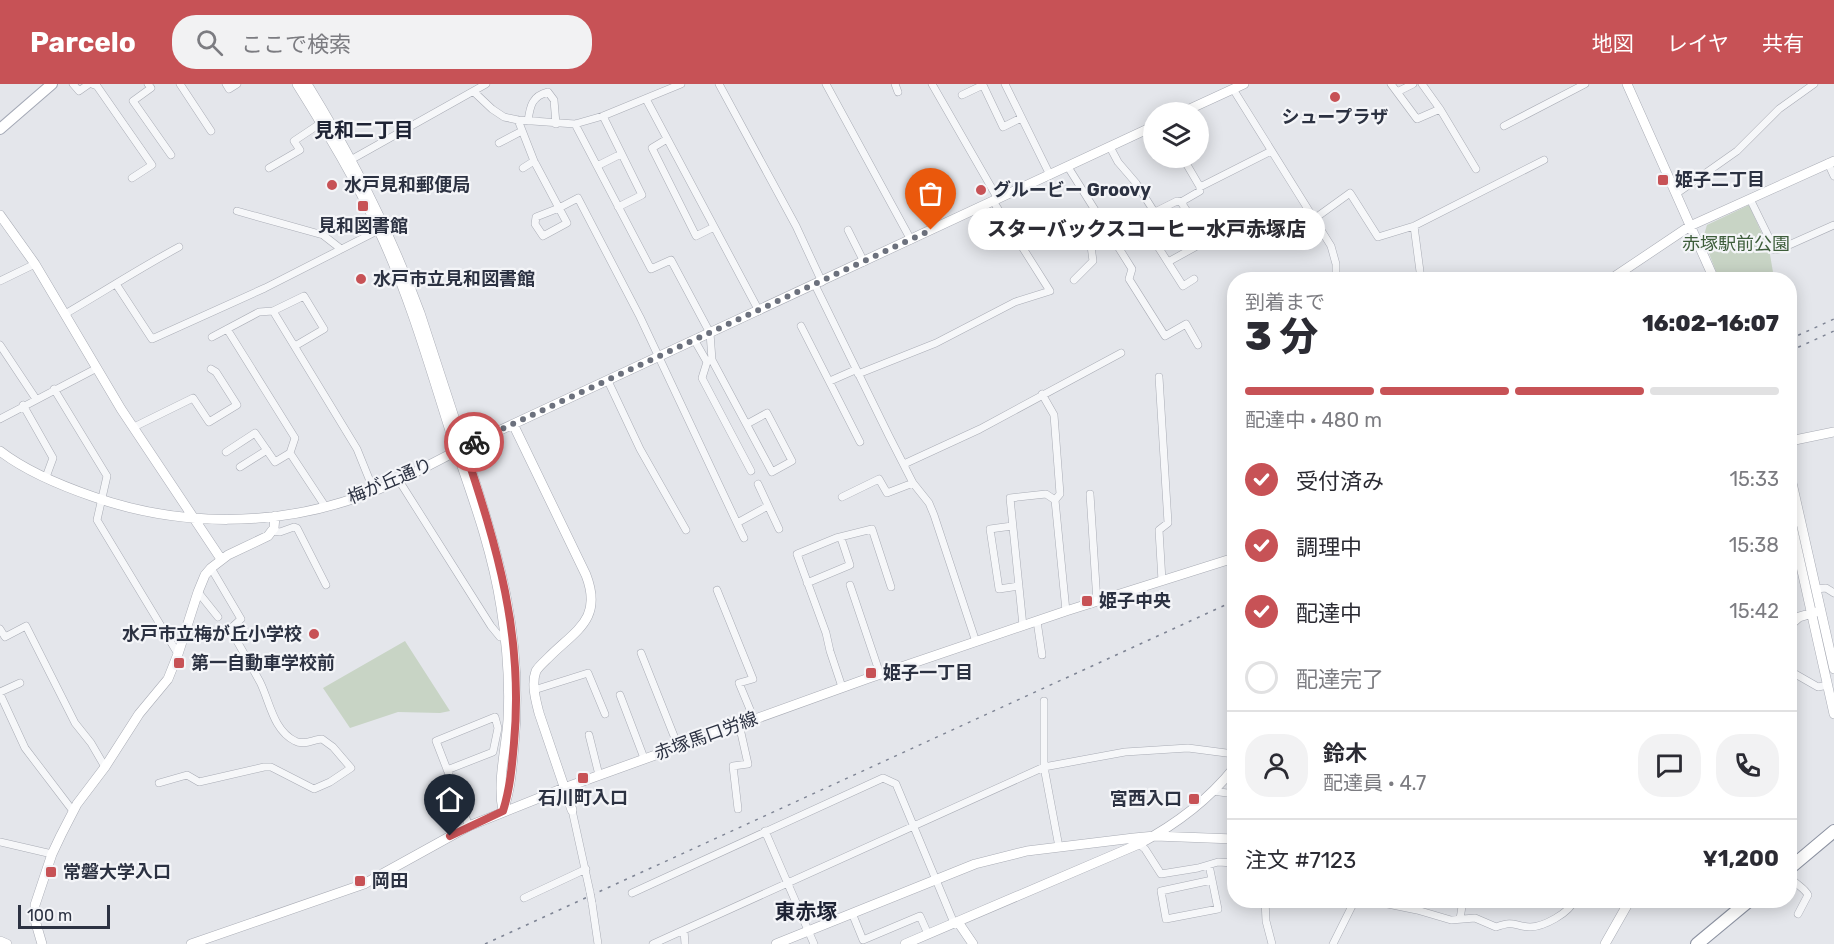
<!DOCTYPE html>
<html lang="ja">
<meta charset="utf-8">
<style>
:root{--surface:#fff;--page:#f2f2f3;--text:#2b2b33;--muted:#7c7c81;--line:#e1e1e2;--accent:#c75256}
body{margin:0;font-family:Rubik,"Noto Sans JP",sans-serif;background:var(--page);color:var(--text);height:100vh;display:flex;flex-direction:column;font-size:22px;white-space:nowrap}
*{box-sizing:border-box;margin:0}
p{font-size:20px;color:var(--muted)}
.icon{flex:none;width:33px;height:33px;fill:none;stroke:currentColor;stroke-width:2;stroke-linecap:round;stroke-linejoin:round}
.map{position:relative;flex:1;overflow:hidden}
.drawer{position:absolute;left:1227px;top:188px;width:570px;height:636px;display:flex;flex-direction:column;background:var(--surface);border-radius:24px;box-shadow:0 3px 15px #0003}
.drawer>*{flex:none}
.controls{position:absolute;left:1143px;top:18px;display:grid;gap:12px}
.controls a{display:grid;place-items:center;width:66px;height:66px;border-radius:50%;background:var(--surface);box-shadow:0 3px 15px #0003;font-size:30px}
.scale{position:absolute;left:18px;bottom:15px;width:92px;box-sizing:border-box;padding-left:6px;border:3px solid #2c3242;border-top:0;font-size:16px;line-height:21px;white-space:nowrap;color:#2c3242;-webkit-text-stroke:4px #f4f5f8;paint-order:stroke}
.pin{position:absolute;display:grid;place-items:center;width:51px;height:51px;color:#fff;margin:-62px -26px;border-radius:50% 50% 50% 0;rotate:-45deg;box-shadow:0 0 6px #0007}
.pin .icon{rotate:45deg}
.courier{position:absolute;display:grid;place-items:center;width:60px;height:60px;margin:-30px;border:4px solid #c75256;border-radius:50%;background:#fff;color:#222;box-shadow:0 2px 8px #0007}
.bubble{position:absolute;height:42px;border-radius:21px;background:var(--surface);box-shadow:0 3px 15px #0003;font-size:20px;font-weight:800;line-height:42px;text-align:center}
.head em{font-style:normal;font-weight:800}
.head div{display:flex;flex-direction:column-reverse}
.head{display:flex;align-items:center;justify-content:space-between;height:102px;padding:0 18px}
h1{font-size:39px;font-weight:800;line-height:45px}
.bar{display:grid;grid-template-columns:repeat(4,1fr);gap:9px 6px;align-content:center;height:72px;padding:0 18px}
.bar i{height:8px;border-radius:4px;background:var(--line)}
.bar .active{background:var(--accent)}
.bar p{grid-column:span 4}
.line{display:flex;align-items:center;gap:15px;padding:0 18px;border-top:2px solid var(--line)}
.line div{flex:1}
.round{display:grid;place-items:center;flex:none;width:63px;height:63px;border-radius:24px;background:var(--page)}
ol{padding:0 18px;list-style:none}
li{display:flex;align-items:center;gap:18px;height:66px}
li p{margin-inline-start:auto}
li .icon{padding:6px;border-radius:50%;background:var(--accent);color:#fff;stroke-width:4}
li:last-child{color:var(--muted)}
li i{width:33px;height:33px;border:3px solid var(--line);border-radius:50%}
header{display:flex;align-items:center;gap:36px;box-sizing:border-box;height:84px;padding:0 30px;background:var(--accent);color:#fff}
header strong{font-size:28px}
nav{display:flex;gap:33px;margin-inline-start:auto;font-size:21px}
.search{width:420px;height:54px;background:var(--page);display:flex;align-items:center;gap:15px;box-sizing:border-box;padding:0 21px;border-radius:24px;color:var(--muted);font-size:22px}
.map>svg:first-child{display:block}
.green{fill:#c8d4c5}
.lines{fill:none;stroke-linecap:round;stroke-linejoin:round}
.street-casing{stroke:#a9acb5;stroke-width:8}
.secondary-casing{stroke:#a9acb5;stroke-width:10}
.primary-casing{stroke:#a4a9b6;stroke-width:12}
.highway-casing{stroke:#8c92a1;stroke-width:14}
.street{stroke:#f6f7f9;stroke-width:7}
.secondary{stroke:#fff;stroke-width:9}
.primary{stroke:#fff;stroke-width:10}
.highway{stroke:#fff;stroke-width:12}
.rail{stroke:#7e8494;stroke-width:1.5;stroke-dasharray:3 6;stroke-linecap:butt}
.street-bridge-casing{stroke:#a9acb5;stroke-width:8;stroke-linecap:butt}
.street-bridge{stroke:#f6f7f9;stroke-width:7}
.done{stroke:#6c717d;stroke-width:6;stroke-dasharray:0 10.8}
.route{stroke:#c75256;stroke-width:8}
.poi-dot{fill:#c75256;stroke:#f4f5f8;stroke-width:2}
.labels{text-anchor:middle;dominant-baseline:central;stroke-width:4.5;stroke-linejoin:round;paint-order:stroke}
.poi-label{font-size:18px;font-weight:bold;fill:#2c3242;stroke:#f4f5f8;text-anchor:start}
.park-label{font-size:18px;fill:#3d5d3a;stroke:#f4f5f8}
.street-label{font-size:18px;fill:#2c3242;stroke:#f4f5f8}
.neighbourhood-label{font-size:20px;font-weight:bold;fill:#1e2334;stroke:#f4f5f8}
.quarter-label{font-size:21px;font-weight:bold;fill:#1e2334;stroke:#f4f5f8}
</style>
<header>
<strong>Parcelo</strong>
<div class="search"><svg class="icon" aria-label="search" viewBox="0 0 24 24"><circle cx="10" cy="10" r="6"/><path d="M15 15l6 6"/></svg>ここで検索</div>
<nav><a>地図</a><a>レイヤ</a><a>共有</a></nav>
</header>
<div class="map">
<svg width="1834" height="860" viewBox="0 0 1834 860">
<rect width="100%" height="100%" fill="#e4e6eb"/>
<!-- green -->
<path class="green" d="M1749,121L1769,165L1773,188L1756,195H1719L1703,154L1707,141Z
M405,557L450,627L440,629L398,628L350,644L323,604Z"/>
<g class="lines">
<defs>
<path id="street" d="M73,0L79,7L89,0
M92,0L97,2L152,81L132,94
M148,0L151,4L133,17L171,71
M180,0L211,47
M226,0L229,5L237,0
M719,0L796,142L822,198
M826,0L911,156
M895,0L898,8
M932,0L998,115
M1005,0L1050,91
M1391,0L1417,35L1440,25L1422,0
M1233,5L1331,162L1336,180V195
M474,8L492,25L504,33L518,36L575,40L603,32L681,0
M1397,8L1413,0
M962,11L983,1L1003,43L1021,34
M646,15L759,227
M1440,25L1476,85
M603,32L642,111L618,123
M518,36L534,77L559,124L578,114L640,233L744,454
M528,37C530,22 532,12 548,8L554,16L556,40
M575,40L651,185L671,176L710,249L712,276L772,388L792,377L767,329L747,340
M1504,42L1585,0
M667,55L652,64L696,152L714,143
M499,59L522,47
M1110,63L1118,78L1136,99L1155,129
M1183,74L1200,103
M347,78L486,0
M1828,79L1834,92
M597,82L621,70
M1068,83L1132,185L1129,195L1165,252L1186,240L1198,261
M269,84L300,66L294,57L321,39
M523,84L534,77
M1676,110L1737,67L1779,25L1814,0
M1750,115L1775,166L1780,165L1834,141
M1181,118L1200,107V103L1271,67
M559,124L567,139L543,152L535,140L536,133Z
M237,127L323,151L341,165
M1314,135L1350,109L1378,153L1414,142L1544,76
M1141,136L1183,202L1194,195
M1414,142L1421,195
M848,146L864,178
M1074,196L1093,177L1091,162L1111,150L1177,117L1181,118L1206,157L1168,178
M0,197L35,180
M116,200L152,255L265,204L379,146
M815,201L889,352L913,399L929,419L934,431L976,558
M273,227L357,365L374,407
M65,230C103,208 140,184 179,163
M801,242L860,358
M212,253L259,228L273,227L304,212L324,245L295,262
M1234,256H1232L1234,301
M695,257L707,278L702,294L751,387
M0,261L36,315
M858,290L936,259L1015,218L1050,207L993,117
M1159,293L1168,439L1159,446L1162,497
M608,297L640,365L686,446
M830,297L855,286
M54,305L107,392L97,436L178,570
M1042,310L1054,331L1060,410L1055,416
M23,321L53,374L46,393
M0,335L97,284
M134,343L193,314L209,338L237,321L216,288L211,285
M226,368L255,349L275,378L290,369L295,354L227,245
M290,369L325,422
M904,380L980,345L1121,269
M240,383L267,366
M398,395L491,542L500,553L508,551
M758,400L779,445
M1090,410L1097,518
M842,413L879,395L887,409L913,399
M737,439L768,422
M1012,442L990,445L999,505L1019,502
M272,447L280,448L294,443L297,444L326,501
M807,499L850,481L841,454
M850,501L880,590
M1816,505L1826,504L1834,509
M717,506L753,595L739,599L754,635
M198,508L218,533
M1037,537L1042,571
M1023,542L1010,414L1046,410L1055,416L1066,527
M0,545L5,553L26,542L75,639L91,659L105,683
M641,569L678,662
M1790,587L1818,603L1828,601
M842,603L830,567L826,549L797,470L836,454L872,445L891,503
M534,606L588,589L605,630
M0,608L20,599
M0,610L25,664L73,727
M620,611L644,674
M1044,617V683L1059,763
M589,651L599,691
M447,686L493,668L498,644L495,633L436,657L469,742
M159,699L187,691L199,698L264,683H271L314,705L330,698L351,684L333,663L322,655C314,655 304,662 295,657C273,646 270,618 260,598C250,580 240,562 230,545L241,535L211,484
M1213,707L1234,710
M738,725L733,682L748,680L739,640
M572,726L590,808
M765,747L814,860
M0,758L52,770
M1139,760L1145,765L1161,790L1198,784L1218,778L1234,779
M1209,781L1218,825L1166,835L1161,807L1212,796
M1790,792C1794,800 1804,803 1808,811L1798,830
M632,809L883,694L896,700L954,839
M524,814L586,785
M1265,816L1266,837L1272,860
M1368,816L1417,826L1451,836L1475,834L1496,843C1515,836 1513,842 1530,843C1543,843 1570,829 1574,816
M592,819L598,860
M852,829L863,856L920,832L928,850
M1460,835L1463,816
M684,846L685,860
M653,860L1044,683L1125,668L1188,664L1234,670
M1333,860L1355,816"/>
<path id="secondary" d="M297,0C327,48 356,96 379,147C410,213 430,284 452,353C471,409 492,464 501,523C507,560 510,598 508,636C506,666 497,697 503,727
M307,0C352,73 390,148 420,229C436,278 452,327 468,376C500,473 524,557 514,661C512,682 511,703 504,724
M1627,0L1714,195
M1183,28L1244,0
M0,131L35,180L121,325L221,475
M1611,195L1690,142L1834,77
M513,340L586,491C603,535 576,546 549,573C545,577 539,582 536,587C531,600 536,617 539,629L572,726
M1790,357L1834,348
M0,367C27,388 62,402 94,413C180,443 276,443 361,412C397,399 431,380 464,363L1154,42
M1790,390L1834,585
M1790,433L1834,630
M1790,541L1799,533L1816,528
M958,838L973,860
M0,857L7,860
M42,860L35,836V821L52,770L61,751L77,720L105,683L139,630L168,595L178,570L198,508L205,491L211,484L228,471L268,452L274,444L275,432
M191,860L364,800L469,742L564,704L869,594L1066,527L1234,474
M776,860L975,780L1027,767L1134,754L1155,752L1234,755
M905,860L1139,760C1175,741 1209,715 1234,684
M1605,860L1630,816"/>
<path id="primary" d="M0,45L52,0"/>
<path id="highway" d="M1790,784L1834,747
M1697,860L1750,816"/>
</defs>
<!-- street casing -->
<use href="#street" class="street-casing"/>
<!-- secondary casing -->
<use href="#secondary" class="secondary-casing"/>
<!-- primary casing -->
<use href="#primary" class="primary-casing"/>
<!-- highway casing -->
<use href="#highway" class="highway-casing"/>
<!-- street -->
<use href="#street" class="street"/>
<!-- secondary -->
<use href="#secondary" class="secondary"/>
<!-- primary -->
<use href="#primary" class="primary"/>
<!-- highway -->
<use href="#highway" class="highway"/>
<!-- rail -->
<path class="rail" d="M1790,255L1834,235
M1790,267L1834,247
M485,860L1234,517"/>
<defs>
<path id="street-bridge" d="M590,808L592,819"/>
</defs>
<!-- street-bridge casing -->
<use href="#street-bridge" class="street-bridge-casing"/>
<!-- street-bridge -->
<use href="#street-bridge" class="street-bridge"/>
</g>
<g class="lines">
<!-- done -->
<path class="done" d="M474,358L931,146"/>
<!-- route -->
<path class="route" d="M450,752L503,727C510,705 512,682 514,659C524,551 497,463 464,363L474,358"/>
</g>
<!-- markers -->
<g class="poi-dot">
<circle cx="1335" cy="13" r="6"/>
<rect x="1657" y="90" width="12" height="12" rx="3"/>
<circle cx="332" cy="101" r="6"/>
<circle cx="981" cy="106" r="6"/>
<rect x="357" y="116" width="12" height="12" rx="3"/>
<circle cx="361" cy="195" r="6"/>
<rect x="1081" y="511" width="12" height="12" rx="3"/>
<circle cx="314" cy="550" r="6"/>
<rect x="173" y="573" width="12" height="12" rx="3"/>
<rect x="865" y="583" width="12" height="12" rx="3"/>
<rect x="577" y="688" width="12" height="12" rx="3"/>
<rect x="1188" y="709" width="12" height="12" rx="3"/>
<rect x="45" y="782" width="12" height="12" rx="3"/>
<rect x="354" y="791" width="12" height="12" rx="3"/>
</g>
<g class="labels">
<!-- poi labels -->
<g class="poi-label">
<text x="1335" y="33" text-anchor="middle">シュープラザ</text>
<text x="1675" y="96">姫子二丁目</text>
<text x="344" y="101">水戸見和郵便局</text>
<text x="993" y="106">グルービー Groovy</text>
<text x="363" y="142" text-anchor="middle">見和図書館</text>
<text x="373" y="195">水戸市立見和図書館</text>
<text x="1099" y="517">姫子中央</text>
<text x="302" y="550" text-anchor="end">水戸市立梅が丘小学校</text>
<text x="191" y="579">第一自動車学校前</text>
<text x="883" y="589">姫子一丁目</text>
<text x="583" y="714" text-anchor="middle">石川町入口</text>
<text x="1182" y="715" text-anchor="end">宮西入口</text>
<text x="63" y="788">常磐大学入口</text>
<text x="372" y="797">岡田</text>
</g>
<!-- park labels -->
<g class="park-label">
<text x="1736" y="160">赤塚駅前公園</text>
</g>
<!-- street labels -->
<g class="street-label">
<text transform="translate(390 397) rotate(-23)">梅が丘通り</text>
<text transform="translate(706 652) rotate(-20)">赤塚馬口労線</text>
</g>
<!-- neighbourhood labels -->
<g class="neighbourhood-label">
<text x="364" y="46">見和二丁目</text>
</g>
<!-- quarter labels -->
<g class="quarter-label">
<text x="806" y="827">東赤塚</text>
</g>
</g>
</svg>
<div class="controls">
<a><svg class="icon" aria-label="layers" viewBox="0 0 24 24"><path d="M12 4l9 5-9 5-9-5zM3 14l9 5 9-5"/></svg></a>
</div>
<div class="scale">100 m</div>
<div class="pin" style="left:931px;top:146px;background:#ea580c"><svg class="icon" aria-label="bag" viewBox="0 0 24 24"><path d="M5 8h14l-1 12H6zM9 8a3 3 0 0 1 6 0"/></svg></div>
<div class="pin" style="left:450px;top:752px;background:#1f2937"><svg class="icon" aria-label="home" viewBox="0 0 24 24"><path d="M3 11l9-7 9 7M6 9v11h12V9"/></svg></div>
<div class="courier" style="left:474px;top:358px"><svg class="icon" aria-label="bike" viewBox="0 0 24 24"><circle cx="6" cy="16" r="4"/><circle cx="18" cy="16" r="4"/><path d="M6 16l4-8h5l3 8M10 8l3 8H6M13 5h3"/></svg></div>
<div class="bubble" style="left:968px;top:124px;width:357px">スターバックスコーヒー水戸赤塚店</div>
<section class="drawer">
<div class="head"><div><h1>3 分</h1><p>到着まで</p></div><em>16:02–16:07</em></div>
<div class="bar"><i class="active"></i><i class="active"></i><i class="active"></i><i></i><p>配達中 · 480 m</p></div>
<ol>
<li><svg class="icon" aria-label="check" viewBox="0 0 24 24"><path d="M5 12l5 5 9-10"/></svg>受付済み<p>15:33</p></li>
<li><svg class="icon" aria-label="check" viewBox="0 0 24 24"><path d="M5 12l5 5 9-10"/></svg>調理中<p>15:38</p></li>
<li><svg class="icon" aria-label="check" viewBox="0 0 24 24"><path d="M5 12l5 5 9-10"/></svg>配達中<p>15:42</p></li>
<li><i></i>配達完了</li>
</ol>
<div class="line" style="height:108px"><a class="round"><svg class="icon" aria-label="person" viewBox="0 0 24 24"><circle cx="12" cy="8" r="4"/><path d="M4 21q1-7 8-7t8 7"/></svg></a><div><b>鈴木</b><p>配達員 · 4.7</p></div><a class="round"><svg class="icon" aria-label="chat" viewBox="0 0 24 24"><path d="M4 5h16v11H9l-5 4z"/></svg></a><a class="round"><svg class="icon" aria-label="phone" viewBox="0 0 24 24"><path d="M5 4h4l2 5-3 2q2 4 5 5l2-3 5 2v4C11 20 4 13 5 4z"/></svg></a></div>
<div class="line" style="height:78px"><div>注文 #7123</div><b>¥1,200</b></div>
</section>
</div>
